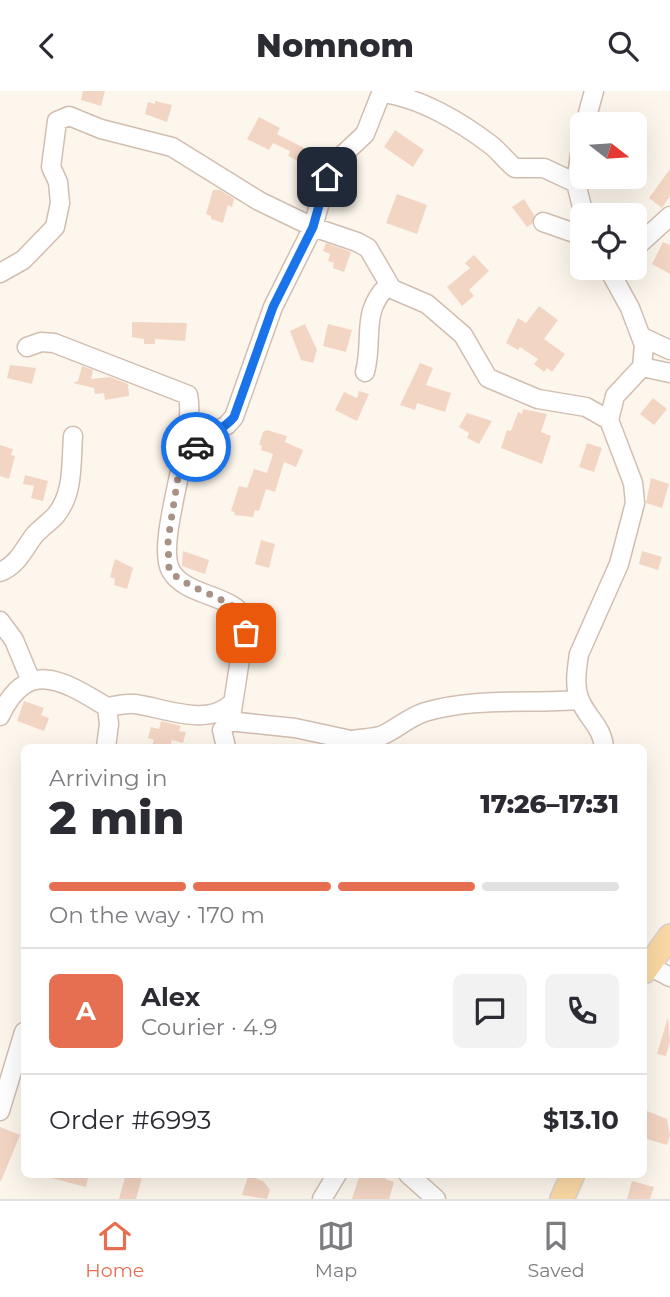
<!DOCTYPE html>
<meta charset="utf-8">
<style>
:root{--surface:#fff;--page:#f2f2f3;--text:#2b2b33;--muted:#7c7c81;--line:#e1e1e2;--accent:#e76f51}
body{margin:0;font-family:Montserrat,sans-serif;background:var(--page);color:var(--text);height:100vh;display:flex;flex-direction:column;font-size:26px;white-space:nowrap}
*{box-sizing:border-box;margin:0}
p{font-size:23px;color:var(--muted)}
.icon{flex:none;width:38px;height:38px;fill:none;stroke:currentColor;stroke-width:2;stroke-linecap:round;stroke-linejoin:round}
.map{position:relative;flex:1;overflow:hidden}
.side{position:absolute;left:21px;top:653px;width:626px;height:434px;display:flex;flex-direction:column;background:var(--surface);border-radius:10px;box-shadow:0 7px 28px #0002}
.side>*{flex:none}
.needle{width:46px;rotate:107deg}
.controls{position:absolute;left:570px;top:21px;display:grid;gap:14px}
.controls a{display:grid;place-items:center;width:77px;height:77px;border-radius:10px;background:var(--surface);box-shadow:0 7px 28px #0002;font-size:35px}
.pin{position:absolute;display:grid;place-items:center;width:60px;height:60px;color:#fff;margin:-30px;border-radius:14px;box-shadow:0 4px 10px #0006}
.courier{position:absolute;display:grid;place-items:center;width:70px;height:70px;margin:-35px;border:5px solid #1a73e8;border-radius:50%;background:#fff;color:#222;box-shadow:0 2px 9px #0007}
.headline em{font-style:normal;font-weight:800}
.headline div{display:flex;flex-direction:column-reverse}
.headline{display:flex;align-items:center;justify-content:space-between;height:119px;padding:0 28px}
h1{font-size:46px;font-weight:800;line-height:52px}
.bar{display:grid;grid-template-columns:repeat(4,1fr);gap:10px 7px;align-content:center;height:84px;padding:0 28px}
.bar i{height:9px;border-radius:5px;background:var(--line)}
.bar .on{background:var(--accent)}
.bar p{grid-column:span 4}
.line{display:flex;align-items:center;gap:18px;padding:0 28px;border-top:2px solid var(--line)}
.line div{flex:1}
.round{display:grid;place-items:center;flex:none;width:74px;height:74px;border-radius:10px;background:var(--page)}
header{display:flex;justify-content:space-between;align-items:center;height:91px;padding:0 28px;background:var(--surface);font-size:32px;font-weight:800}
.tab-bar{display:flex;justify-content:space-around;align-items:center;height:98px;border-top:2px solid var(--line);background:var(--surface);font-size:19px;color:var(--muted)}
.tab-bar a{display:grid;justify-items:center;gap:4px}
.tab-bar .on{color:var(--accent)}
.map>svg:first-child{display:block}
.building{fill:#f3d5c3}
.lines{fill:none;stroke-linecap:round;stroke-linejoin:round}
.minor-casing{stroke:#d1beb0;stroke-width:21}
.major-casing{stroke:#dad1cd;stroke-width:26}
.minor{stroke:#fff;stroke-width:18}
.major{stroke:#fbd9a5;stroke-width:23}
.done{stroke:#a89285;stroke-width:7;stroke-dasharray:0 12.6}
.route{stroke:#1a73e8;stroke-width:9}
</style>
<header><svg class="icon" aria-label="back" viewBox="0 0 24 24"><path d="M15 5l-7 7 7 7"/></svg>Nomnom<svg class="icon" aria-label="search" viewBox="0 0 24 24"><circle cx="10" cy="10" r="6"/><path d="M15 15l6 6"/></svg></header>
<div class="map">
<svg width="670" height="1108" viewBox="0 0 670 1108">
<rect width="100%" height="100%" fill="#fdf6ec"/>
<!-- building -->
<path class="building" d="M83,0H105L101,15L81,9Z
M155,10L172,14L167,31L145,23L148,11L155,13Z
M259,26L280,37L277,43L308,59L302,72L288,65L290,60L273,52L269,59L247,48Z
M395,39L424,59L413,76L384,56Z
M670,78V105L662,117L649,107Z
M213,99H220L234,108L232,116L228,114L223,132L211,128V125L206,123Z
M397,103L427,114L417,143L386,132Z
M524,108L534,124L532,133L527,136L512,116Z
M663,151L670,154V183L652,173Z
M326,152L351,161L344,181L333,177L334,172L328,170L330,163L323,160Z
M474,164L489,180L469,199L474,205L462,215L447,196L470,177L465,172Z
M539,215L558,229L544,248L565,263L552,281L547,277L544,281L534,273L538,268L520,256L518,259L506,252L518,227L526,232Z
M132,231L187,232L185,250L155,248V253H144V248L132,246Z
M305,233L317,259L313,272L301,269L290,240Z
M328,233L352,239L346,261L323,255Z
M420,272L433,277L426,294L451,302L445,321L417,312L415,319L400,314Z
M10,274L36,277L32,293L7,287Z
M82,275L93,279L91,288L110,286L128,293L129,305L105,309L104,302L95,303L94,297L73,292L78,290Z
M359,300L369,303L357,330L335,319L344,301L357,307Z
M653,307L667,318L654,334L640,323Z
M523,318L547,323L541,341L551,345L542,373L501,357L507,339L511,340L518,321L522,323Z
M467,322L492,330L479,353L467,347L469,342L459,336Z
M267,339L287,345L285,351L303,359L296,376L284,371L275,401L266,398L259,420L255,419L253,426L234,424L235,421L231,420L239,395L247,397L254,378L267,382L273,363L261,359L262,355L259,354L263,341Z
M587,352L602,357L594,381L579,376Z
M0,354L13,358L11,364L15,365L9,388L0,385Z
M25,384L48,390L43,410L31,407L34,395L23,393Z
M651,387L669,393L662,417L646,412Z
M261,449L275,453L269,477L255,473Z
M183,460L209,469L205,483L182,475Z
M642,460L662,466L658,479L639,473Z
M115,468L133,477L127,498L114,494L115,488L110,486Z
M24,610L44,617L41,624L49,627L44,640L17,630Z
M161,630L181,635L179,640L186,641L183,652L172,649L170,656L152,654L154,649L148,647L151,636L159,638Z
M668,926L670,950L666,965L657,963Z
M647,1020L667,1028L670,1044L667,1054L644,1047Z
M0,1036L20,1044L1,1090H0Z
M49,1083H89L86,1096L48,1086Z
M126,1083H143L136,1108H119Z
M360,1083H387L385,1088L394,1091L389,1108H352Z
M248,1085L263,1090L270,1099L267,1108L242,1104Z
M632,1090L654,1096L650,1108H627Z"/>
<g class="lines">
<defs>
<path id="minor" d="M382,2C419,6 461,31 491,54C500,61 506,70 515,77H544L576,92
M585,33L594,0
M583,42L576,92L584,124
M543,131L583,145
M635,157L670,125
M0,182L23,169L55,136L60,112L58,91L51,76L57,30L69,25L101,38L172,56L259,110L313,136L357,151L368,157L392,198L427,213L463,244L488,287L538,308L586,316L609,329
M642,246L670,259
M27,256L41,251L54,252L188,304C197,345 154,451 171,480C186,506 234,503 246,529L231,626L222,639L226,656
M642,276L670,282
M365,281C374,246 360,222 388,194
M184,373L202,348L227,334L234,326L273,216L313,136L327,86L334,72L365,43L382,0
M0,481C17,474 23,460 33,446C39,438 49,432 56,424C74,402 71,372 73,345
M0,530L14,549L31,590
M107,616C116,615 126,612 135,613C164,617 207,636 231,613
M0,625C28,565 65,591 107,616L109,633L106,656
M228,630L295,637L346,648
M338,656C351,644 367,650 383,644C398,637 409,626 425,621C476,606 528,613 580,609
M604,656C602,635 586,626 579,607C574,593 577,577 579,563L619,473L635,412L633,392L609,329L615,305L642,276L644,254L630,217L608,177
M647,874L670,886
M0,1020L24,941
M408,1083L436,1108
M322,1108L337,1083"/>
<path id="major" d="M644,881L670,845
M562,1108L573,1083"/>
</defs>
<!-- minor casing -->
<use href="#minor" class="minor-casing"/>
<!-- major casing -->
<use href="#major" class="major-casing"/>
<!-- minor -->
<use href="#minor" class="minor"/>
<!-- major -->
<use href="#major" class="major"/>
</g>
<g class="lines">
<!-- done -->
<path class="done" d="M196,356L178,386L168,449L169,479C188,500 237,508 246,529V542"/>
<!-- route -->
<path class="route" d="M196,356C207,342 223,340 234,326L273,216L313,136L327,86"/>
</g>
</svg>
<div class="controls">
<a><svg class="needle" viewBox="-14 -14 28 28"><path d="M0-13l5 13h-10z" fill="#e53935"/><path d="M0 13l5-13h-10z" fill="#7c7c81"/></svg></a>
<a><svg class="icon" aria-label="locate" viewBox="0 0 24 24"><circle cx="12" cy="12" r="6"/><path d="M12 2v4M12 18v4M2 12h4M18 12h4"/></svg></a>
</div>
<div class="pin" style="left:246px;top:542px;background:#ea580c"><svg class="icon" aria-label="bag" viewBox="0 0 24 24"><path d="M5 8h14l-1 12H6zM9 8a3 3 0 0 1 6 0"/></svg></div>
<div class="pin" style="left:327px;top:86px;background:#1f2937"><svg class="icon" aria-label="home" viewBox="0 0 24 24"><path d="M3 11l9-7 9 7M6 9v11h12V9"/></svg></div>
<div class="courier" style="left:196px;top:356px"><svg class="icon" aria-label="car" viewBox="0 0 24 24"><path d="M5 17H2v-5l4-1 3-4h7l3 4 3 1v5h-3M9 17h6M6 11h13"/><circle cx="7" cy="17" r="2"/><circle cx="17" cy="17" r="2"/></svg></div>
<section class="side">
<div class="headline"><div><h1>2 min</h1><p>Arriving in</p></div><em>17:26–17:31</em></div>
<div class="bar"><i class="on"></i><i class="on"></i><i class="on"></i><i></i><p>On the way · 170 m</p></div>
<div class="line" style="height:126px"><b class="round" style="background:var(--accent);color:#fff">A</b><div><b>Alex</b><p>Courier · 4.9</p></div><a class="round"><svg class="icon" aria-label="chat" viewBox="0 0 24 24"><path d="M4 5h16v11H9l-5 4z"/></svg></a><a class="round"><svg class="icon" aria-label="phone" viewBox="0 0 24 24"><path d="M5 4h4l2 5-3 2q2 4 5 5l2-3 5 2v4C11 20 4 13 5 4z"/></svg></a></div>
<div class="line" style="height:91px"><div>Order #6993</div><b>$13.10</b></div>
</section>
</div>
<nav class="tab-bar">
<a class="on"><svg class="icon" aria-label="home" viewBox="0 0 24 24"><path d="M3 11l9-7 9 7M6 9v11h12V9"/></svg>Home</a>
<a><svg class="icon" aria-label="map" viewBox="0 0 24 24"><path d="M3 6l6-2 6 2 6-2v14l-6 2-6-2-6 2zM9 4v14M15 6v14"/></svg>Map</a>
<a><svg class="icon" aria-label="saved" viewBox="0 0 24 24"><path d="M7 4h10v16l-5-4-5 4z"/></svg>Saved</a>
</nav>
